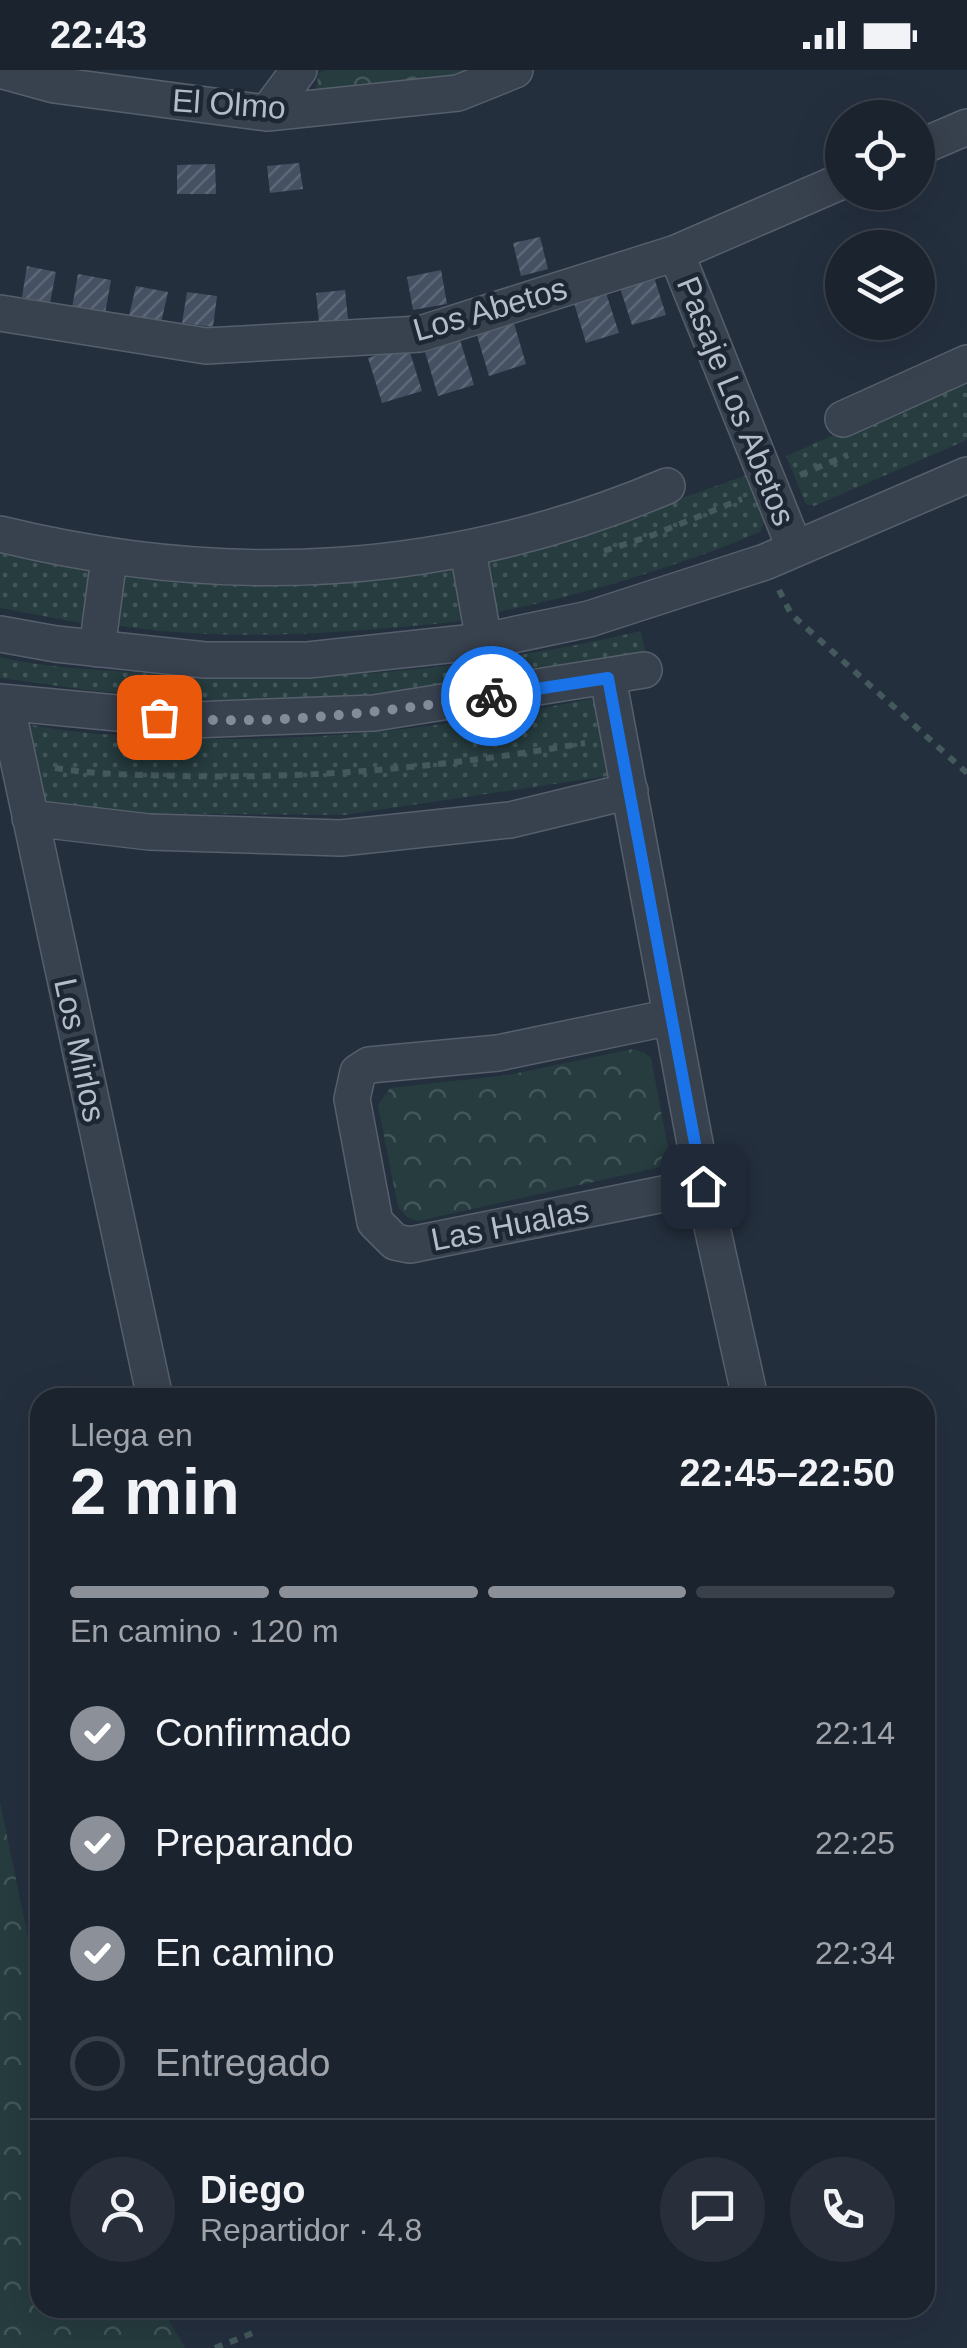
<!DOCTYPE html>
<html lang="es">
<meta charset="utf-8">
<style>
:root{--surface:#1b232e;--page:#282f3a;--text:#f1f3f6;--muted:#a0a4aa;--line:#39404a;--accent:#8c9099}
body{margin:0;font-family:Arial,sans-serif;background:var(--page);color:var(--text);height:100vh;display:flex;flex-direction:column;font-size:38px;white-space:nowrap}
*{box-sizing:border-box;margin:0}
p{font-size:32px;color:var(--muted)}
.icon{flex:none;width:55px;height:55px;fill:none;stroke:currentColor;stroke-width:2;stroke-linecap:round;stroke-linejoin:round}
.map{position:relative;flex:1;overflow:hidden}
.sheet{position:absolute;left:30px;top:1318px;width:905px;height:930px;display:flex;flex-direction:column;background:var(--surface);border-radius:30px;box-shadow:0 10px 40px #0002,0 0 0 2px var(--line)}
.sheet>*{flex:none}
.tools{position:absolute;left:825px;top:30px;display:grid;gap:20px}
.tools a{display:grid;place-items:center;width:110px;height:110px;border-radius:50%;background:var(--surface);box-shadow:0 10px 40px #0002,0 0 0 2px var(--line);font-size:50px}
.pin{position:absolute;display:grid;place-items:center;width:85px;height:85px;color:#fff;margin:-42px;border-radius:20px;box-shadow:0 5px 15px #0006}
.courier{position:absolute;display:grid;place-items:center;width:100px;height:100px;margin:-50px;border:8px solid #1a73e8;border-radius:50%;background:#fff;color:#222;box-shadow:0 2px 12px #0007}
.head em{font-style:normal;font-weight:800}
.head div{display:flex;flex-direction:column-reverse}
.head{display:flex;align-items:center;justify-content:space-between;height:170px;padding:0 40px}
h1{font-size:65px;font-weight:800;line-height:75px}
.bar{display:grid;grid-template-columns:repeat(4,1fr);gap:15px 10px;align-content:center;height:120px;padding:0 40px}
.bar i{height:12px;border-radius:8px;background:var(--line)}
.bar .selected{background:var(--accent)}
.bar p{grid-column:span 4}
.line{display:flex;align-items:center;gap:25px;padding:0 40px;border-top:2px solid var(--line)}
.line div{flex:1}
.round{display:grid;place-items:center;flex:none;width:105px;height:105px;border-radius:52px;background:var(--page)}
ol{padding:0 40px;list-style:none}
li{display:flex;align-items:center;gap:30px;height:110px}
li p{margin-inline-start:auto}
li .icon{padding:10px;border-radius:50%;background:var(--accent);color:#fff;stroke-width:4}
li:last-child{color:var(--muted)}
li i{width:55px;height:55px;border:5px solid var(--line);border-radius:50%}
.status{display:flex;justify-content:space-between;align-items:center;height:70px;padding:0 50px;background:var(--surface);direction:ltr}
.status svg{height:28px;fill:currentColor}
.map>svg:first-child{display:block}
.grass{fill:url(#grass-dots)}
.forest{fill:url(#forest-crowns)}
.building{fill:url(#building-hatch)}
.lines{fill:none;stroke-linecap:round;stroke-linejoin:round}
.minor-casing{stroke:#565f6c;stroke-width:38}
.path{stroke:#44595c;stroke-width:6;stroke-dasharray:8 8;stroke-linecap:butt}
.minor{stroke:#38414e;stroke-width:35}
.done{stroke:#828b98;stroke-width:10;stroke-dasharray:0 18}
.route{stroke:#1a73e8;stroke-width:12}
.labels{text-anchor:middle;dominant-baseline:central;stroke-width:9;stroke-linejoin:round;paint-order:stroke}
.street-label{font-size:32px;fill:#b4bcc9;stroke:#1d2633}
</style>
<div class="status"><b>22:43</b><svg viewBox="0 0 49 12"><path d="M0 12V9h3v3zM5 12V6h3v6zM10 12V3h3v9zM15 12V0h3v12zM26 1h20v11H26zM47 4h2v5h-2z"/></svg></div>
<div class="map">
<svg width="967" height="2278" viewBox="0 0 967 2278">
<defs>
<pattern id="grass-dots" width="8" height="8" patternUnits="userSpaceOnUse" patternTransform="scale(2.5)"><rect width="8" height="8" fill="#263c3f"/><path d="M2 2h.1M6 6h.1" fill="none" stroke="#435659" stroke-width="1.8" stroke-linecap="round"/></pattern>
<pattern id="forest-crowns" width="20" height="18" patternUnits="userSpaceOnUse" patternTransform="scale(2.5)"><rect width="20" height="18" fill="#263c3f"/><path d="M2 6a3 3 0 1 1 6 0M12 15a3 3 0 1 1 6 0" fill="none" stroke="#435659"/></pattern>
<pattern id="building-hatch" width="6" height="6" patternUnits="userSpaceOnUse" patternTransform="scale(2.5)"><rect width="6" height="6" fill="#455162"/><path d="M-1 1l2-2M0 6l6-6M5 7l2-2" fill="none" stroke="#5d6877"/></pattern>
</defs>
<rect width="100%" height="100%" fill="#242f3e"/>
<!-- grass -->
<path class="grass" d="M959,310L965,311L967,318V370L814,436L806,434L786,386Z
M747,405L764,453L760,462C674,498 586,524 494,543L483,490L554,474Z
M0,477L93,495L89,550L81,553L0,538Z
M454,493L464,548L462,551C346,563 229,573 114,555L118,502Z
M641,561L645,581L498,609L383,625L215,630L95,621L0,608V587C41,597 86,599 128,602C300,617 473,600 641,561Z
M603,626L615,705L344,745L137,743L39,731L27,654C70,663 112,665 156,667C304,675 457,658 603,626Z"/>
<!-- forest -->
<path class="forest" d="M325,0H488L448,14L325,26L316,17L319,3Z
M633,979L643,982L651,988L668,1078L660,1097L418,1151L407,1147L398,1137L378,1035L390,1018L508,1005Z
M0,1732L40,1925V2238H162L185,2278H0Z"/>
<!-- building -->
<path class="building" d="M299,93L303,119L270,123L267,96Z
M215,94L216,124H177V95Z
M540,167L548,199L521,206L513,173Z
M27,196L56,202L50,233L22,227Z
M441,200L447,234L413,240L407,207Z
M78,204L111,210L105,244L72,238Z
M654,207L666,245L632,255L620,218Z
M136,216L168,222L161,253L129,246Z
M345,220L348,249L319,252L316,223Z
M187,222L217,226L213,257L182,253Z
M606,223L619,263L586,273L574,233Z
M513,250L526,294L489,306L476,262Z
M460,270L474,315L438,326L425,282Z
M408,276L422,321L382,333L368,288Z"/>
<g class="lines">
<defs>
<path id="minor" d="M0,0L54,15L267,43L458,23L515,0
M267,43L299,0
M918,78L967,57
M676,183L795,479
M0,243L206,276L420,264L676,183L842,111
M843,349L967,293
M0,464C229,520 450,508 667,416
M468,481L484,571
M0,564L56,574L205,590H308L484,571L589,549L765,492L967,405
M97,579L109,488
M608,608L703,1116L750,1328
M0,632L191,650L374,643L644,600
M6,633L155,1328
M30,748L149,762L341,768L510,750L630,721
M671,947L498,983L369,995L358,1002L352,1029L375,1152L395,1172L410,1175L703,1116"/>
</defs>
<!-- minor casing -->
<use href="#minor" class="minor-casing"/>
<!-- path -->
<path class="path" d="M800,405L848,385
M604,481L653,465L742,429
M779,520L791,544L967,703
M55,698C98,705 142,705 184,706C319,709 453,696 585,673
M215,2278L253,2263"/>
<!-- minor -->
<use href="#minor" class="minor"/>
</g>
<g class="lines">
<!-- done -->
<path class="done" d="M159,647C269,657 382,642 491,626"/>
<!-- route -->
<path class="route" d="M491,626L608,608L703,1116"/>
</g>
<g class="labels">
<!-- street labels -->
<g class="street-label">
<text transform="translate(229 34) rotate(4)">El Olmo</text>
<text transform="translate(490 239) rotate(-16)">Los Abetos</text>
<text transform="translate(736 331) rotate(68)">Pasaje Los Abetos</text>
<text transform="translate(80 980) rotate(78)">Los Mirlos</text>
<text transform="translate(510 1155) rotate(-11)">Las Hualas</text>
</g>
</g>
</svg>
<div class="tools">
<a><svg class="icon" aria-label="locate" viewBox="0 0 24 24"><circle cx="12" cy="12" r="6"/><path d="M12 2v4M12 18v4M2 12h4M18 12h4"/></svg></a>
<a><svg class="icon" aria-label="layers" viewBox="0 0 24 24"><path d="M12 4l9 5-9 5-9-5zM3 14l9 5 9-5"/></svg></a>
</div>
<div class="pin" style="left:159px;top:647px;background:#ea580c"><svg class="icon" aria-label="bag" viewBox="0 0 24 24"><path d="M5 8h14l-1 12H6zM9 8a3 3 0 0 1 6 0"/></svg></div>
<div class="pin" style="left:703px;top:1116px;background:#1f2937"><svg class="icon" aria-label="home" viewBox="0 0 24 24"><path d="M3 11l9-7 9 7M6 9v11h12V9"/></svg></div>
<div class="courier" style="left:491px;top:626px"><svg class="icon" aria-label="bike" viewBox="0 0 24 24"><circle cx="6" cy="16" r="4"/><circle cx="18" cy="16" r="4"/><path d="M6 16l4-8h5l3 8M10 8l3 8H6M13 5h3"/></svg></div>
<section class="sheet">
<div class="head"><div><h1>2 min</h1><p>Llega en</p></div><em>22:45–22:50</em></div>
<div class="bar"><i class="selected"></i><i class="selected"></i><i class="selected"></i><i></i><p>En camino · 120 m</p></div>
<ol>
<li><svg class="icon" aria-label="check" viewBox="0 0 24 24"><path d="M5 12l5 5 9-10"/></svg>Confirmado<p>22:14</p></li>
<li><svg class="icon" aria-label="check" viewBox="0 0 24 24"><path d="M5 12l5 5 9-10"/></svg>Preparando<p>22:25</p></li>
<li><svg class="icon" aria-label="check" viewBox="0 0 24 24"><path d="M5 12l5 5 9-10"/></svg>En camino<p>22:34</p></li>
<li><i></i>Entregado</li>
</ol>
<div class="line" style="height:180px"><a class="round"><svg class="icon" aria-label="person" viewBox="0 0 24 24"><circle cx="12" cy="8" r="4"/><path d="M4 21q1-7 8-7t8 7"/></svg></a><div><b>Diego</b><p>Repartidor · 4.8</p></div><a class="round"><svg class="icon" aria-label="chat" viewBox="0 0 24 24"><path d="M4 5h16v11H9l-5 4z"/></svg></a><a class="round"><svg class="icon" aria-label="phone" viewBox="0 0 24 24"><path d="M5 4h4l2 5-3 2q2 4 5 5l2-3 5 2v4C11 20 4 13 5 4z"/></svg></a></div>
</section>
</div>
